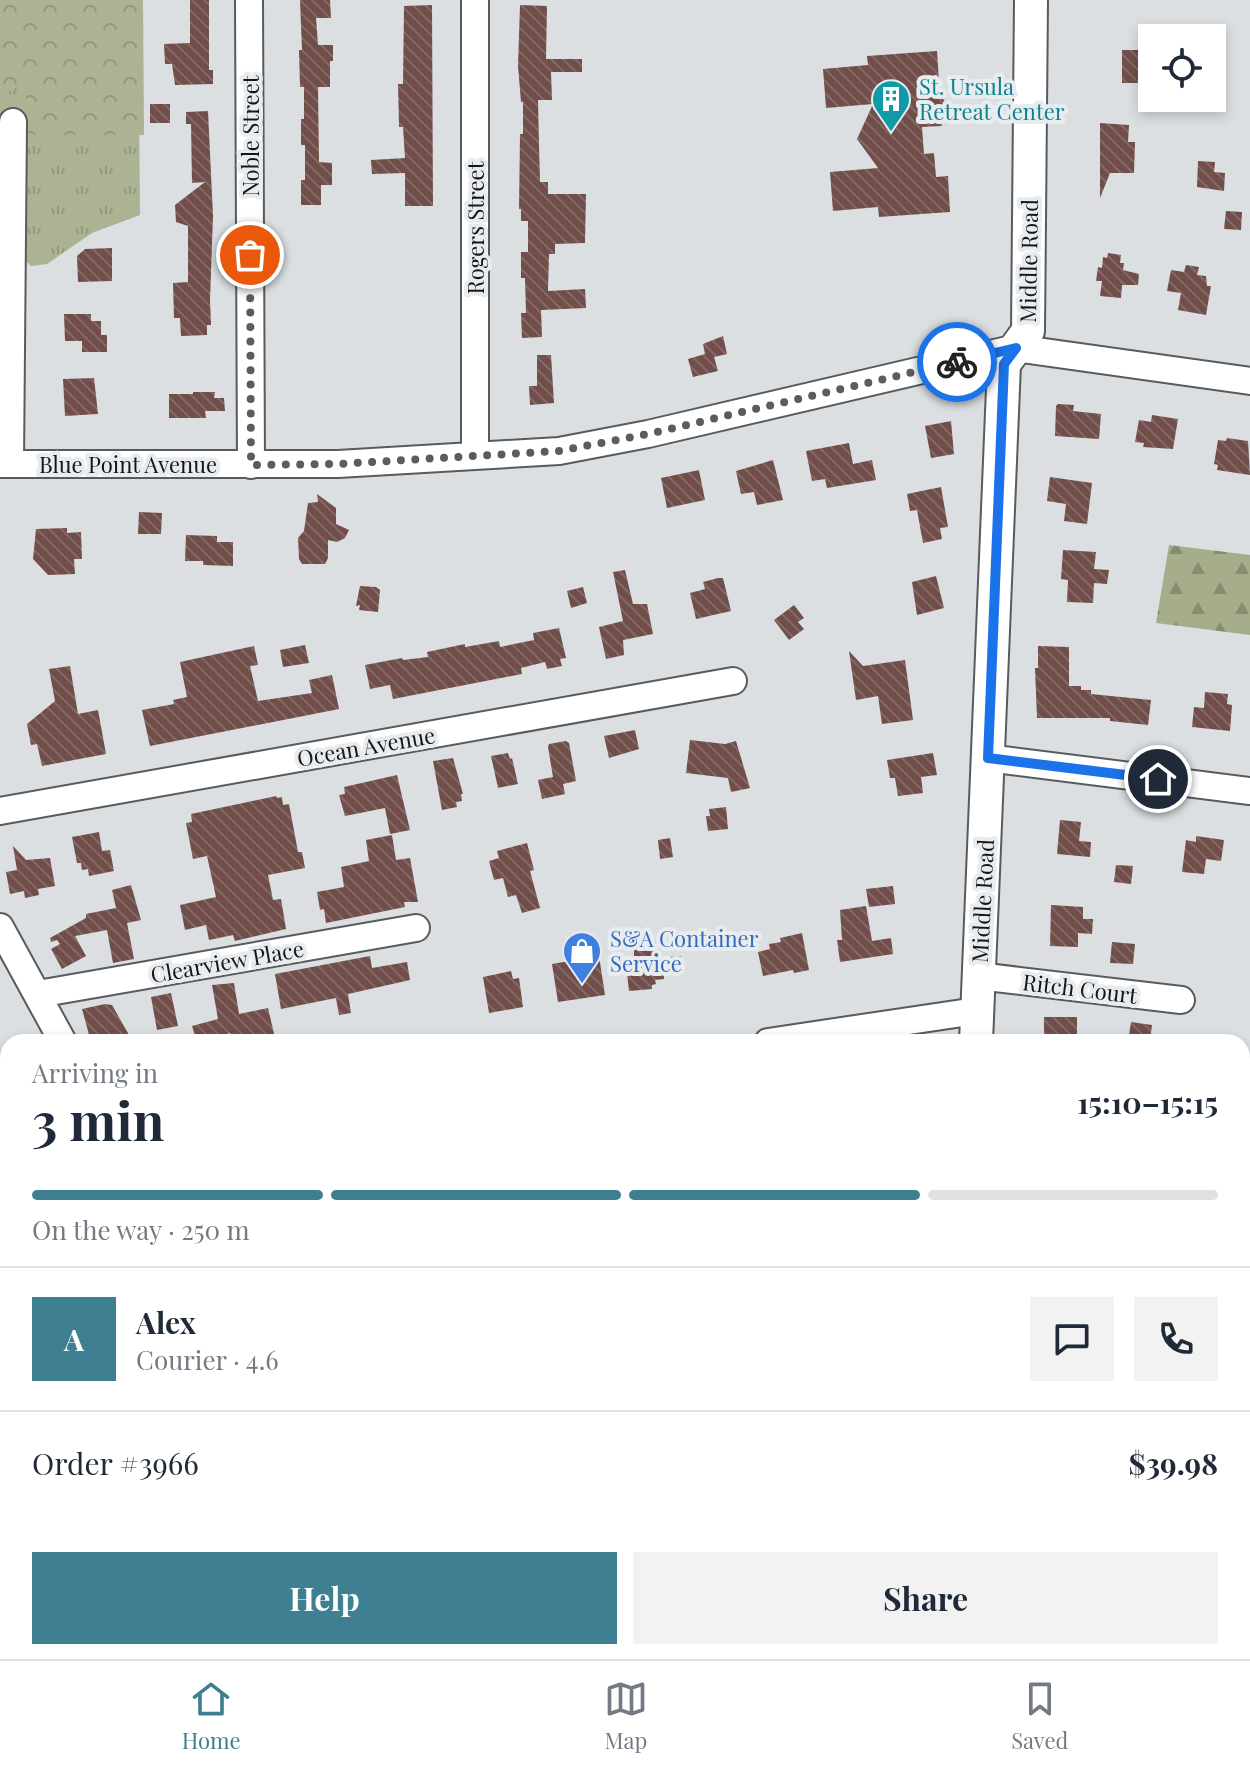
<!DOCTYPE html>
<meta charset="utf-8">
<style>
:root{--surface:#fff;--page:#f2f2f3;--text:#1f2937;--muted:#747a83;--line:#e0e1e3;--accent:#3e8091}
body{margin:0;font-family:"Playfair Display",serif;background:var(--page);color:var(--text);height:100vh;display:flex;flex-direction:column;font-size:30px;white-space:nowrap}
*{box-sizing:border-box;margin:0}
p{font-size:26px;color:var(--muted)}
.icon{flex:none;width:44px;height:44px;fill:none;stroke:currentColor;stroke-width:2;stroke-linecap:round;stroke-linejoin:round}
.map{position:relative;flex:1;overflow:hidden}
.side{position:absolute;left:0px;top:1034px;width:1250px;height:626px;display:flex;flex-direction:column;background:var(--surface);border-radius:24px 24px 0 0;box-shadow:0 4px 12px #0003}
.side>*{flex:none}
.fabs{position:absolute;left:1138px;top:24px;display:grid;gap:16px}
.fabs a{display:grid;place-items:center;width:88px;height:88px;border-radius:0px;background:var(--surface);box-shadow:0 4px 12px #0003;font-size:40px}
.pin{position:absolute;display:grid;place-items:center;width:68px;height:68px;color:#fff;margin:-34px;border:4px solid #fff;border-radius:50%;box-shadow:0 2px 8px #0007}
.courier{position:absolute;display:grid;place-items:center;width:80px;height:80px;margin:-40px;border:6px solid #1a73e8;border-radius:50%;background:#fff;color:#222;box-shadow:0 2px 10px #0007}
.head em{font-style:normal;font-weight:700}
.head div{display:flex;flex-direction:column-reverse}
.head{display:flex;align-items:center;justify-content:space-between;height:136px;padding:0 32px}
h1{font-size:52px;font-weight:700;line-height:60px}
.bar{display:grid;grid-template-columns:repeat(4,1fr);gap:12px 8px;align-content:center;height:96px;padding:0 32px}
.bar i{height:10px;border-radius:6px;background:var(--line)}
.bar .selected{background:var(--accent)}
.bar p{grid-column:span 4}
.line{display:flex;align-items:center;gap:20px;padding:0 32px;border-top:2px solid var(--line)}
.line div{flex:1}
.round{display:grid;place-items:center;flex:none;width:84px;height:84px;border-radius:0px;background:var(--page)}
.primary-button{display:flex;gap:16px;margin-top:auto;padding:16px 32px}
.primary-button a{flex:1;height:92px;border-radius:0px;background:var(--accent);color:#fff;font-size:32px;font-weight:700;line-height:92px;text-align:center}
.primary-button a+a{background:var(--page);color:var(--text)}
.menu{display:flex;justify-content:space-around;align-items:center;height:112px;border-top:2px solid var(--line);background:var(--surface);font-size:22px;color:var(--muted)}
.menu a{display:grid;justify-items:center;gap:4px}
.menu .selected{color:var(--accent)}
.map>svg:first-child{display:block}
.grass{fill:url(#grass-tufts)}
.forest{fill:url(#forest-firs)}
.park{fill:url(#park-crowns)}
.water{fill:url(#water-rules)}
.building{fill:url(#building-back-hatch)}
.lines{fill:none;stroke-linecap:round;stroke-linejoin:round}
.minor-casing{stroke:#585b5d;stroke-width:30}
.major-casing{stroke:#585b5d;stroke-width:36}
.minor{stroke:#fff;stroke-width:26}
.major{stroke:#fff;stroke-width:32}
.done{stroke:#5a5c5e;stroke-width:8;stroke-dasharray:0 14.4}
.route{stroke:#1a73e8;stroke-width:10}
.labels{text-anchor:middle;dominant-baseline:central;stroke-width:8;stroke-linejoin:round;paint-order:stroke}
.culture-label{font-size:22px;fill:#0d838f;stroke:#e9ecef;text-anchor:start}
.street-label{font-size:22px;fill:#151617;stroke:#e9ecef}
.shop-label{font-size:22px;fill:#366cbe;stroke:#e9ecef;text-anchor:start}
</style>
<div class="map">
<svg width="1250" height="1659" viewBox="0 0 1250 1659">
<defs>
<pattern id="grass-tufts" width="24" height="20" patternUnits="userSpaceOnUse" patternTransform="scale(2)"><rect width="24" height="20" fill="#abb392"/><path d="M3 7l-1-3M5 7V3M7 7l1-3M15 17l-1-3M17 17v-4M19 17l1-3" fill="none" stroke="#92997d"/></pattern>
<pattern id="forest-firs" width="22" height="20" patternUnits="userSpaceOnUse" patternTransform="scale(2)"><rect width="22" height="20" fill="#a5ad8a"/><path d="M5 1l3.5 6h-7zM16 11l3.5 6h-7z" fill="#858c70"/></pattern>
<pattern id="park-crowns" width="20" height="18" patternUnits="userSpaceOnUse" patternTransform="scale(2)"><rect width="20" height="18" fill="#abb392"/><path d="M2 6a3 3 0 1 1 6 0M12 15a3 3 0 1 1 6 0" fill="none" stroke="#92997d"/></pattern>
<pattern id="water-rules" width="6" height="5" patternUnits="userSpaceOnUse" patternTransform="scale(2)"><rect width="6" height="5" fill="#7ea9b5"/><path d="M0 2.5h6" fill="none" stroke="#668992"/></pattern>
<pattern id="building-back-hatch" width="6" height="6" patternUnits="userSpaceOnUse" patternTransform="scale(2)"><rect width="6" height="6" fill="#714e49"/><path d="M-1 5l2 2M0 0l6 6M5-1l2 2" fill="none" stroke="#836965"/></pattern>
</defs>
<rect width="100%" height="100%" fill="#dbdfe2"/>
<!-- grass -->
<path class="grass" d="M0,76L139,98L140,215L92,233L47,264L31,266L0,237Z
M533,1652H583V1659H512Z"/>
<!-- forest -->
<path class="forest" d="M1169,545L1250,555V635L1156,623Z"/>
<!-- park -->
<path class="park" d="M0,0H143L144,135H26V83L0,96Z"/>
<!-- water -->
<path class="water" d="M0,1100L8,1113V1652H450L451,1659H0Z
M583,1652H735V1659H583Z
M1098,1652H1218L1238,1659H1108V1656Z"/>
<!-- building -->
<path class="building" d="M190,0H209V70H213V84L175,85L172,64H165L164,44L190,43Z
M300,0H330L331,18H316L318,45H333V61H330V87H318L319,162L332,163V185H321V205H301V180H305V145H301V119H304V87H300L299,50H302Z
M432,5L433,206H405V173L372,174L371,160L405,158L403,127H399L398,84H403L404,6Z
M520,5L547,6L546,59H582V72H551L552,100H538L539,144L540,182H548V194H586L585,243L555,244V254H549L548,291L585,289L586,308L541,310L542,337L522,338L521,313H526L525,278H521V252H528V221H521V209H519L520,134H523V102H521L518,66Z
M1122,50H1152L1150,83H1122Z
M937,51L940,96L948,104L941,118L942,126L922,127L924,154L934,153L936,177L948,176L950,212L879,217L878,207L833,211L830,172L878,168L857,139L873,104L826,108L823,69L868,65L867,56Z
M150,104H170V123H150Z
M208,111L213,216L210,300L211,325H207V335L181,336L180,318H174L173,283L188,282V226L176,222L175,205L205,182L192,183L191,124H186V112Z
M1100,123L1129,125L1128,142H1135L1134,173H1110L1100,198Z
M1198,161L1215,162L1214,172L1225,173L1224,191L1197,187Z
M1226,211L1242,212L1241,230L1224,229Z
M112,248V281L78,282L77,256L85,249Z
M1108,253L1121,255L1120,263H1124L1123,270L1139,274L1138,285H1122L1121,298L1100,296L1102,281H1096L1098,267L1102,268L1103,257L1107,258Z
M1186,265L1199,267L1197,275L1206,276L1207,286H1211L1206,315L1178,310L1181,293L1167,291L1171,270L1184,272Z
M64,314H91V321H101V335H107V352H82V341H65Z
M723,336L727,354L714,357L718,371L693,377L688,359L705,354L703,344Z
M537,355H551L554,403L530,405L529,386H537Z
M94,378L98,414L65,416L63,379Z
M193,392H215L214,398H224L225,411H205L206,418H169V394H193Z
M1058,404L1074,405L1073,411L1101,414L1099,439L1055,436L1056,406Z
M1152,415L1178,419L1173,449L1143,447L1144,443L1135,442L1139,420L1151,422Z
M951,421L954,454L931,458L925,426Z
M1227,438L1248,441L1250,475L1217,470L1218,465L1214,464L1218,440L1226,441Z
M849,443L853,464L872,460L876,480L827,488L825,479L812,481L806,451Z
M773,460L783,500L757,505L754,492L741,494L736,471Z
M699,470L705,500L667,508L661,478Z
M1050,477L1092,483L1087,524L1064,521L1066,504L1047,501Z
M941,487L948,527L940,528L942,539L923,543L917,510L910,511L907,494Z
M317,494L336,508V524L349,530L345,538L337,542L328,540V558L325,564H302L299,559L298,538L304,531L308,503L318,502Z
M139,512L162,513L161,534H138Z
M67,528V533L81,532L82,559H74L75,574L48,575L33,559L36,529Z
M186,535L217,536V542H233V566L203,565V561H185Z
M1063,550L1096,552L1094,569L1109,570L1107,584L1094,583L1093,603L1067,602L1068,580L1061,579Z
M625,570L633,604H647L653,634L623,640L624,655L606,659L599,627L623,621L613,572Z
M936,576L944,608L917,615L912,582Z
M718,578H723L731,611L696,619L690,593L705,589L703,582Z
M360,586L376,587L380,590L378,612L359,610L360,605L356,606Z
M583,587L587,603L571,608L567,591Z
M794,605L804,618L798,622L804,629L789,640L774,620Z
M559,628L566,658L560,659L562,666L547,669L545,662L521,668L522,674L393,699L390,685L370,689L365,665L402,658L403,660L428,657L427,652L465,644V647L499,641L500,647L534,640L533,633Z
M305,645L309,663L283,667L280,650Z
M254,646L258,665L250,666L258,701L312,693L309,680L332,675L339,709L150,746L142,710L174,704L173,700L187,697L180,662Z
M1038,646L1069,647V686H1081V690H1091V694L1151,700L1148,725L1110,721V718H1037L1035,668H1038Z
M849,651L863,666L905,660L913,720L882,724L878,696L856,700Z
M70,666L78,714L98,710L106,754L42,766L37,744L31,745L27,724L55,701L49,669Z
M1205,692L1228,694L1227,704L1232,705L1230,731L1192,727L1194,707L1204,708Z
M635,730L639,749L609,758L604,736Z
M690,740L725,744L736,741L750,788L731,792L728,778L686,773Z
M566,741L569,743L576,781L563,784L565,794L542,799L538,780L553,777L548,747L549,744Z
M508,753L510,759L512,758L518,784L498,788L491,756Z
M933,753L937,775L921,777L923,793L898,796L895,778H890L887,760Z
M453,758L463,794H461L462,801L456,802L457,807L442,810L433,761Z
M397,775L410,830L390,834L385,808L345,816L339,795L345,794L344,787Z
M276,796L277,798L282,797L283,805L289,804L298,852H302L305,868L268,875L273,900L281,899L286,929L235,941L233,935L209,940L206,925L185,930L180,905L216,897L207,856L193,859L186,823L192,822L191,814Z
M726,807L728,829L708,831L706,816H710L709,809Z
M1060,820L1081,822L1079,841L1091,842L1090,857L1057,854Z
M99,832L102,851L110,850L114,871L89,876L88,869L82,870L81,863H77L72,837Z
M392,835L396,860L410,858L418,902H404L405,907L326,923L324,909L320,910L317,892L344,887L341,867L369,861L366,840Z
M1196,836L1224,840L1221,861L1206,859L1204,874L1182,872L1186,840L1196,842Z
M670,838L673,857L660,859L658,840Z
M527,843L534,870L530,871L540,908L522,913L516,895L508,897L503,878L494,880L489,861L499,858L497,851Z
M13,846L26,860L50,858L55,886L38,889L39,895L25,898L24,891L10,894L6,872L17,870Z
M1116,865L1133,866L1131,884L1114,882Z
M131,885L141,920L127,923L134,959L113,963L107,930L75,936L86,956L62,969L51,949L60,944L57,940L51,942L50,938L86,918V914L116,908L112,890Z
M893,886L895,904L869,907L866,889Z
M1051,905L1083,907V919H1093L1092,934L1078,933V947L1050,946Z
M866,906L872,941L891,938L893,954L840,962L837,940H842L840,910Z
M802,933L809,970L794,973L793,970L763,976L758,952L770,949L769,944L781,942L780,938Z
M650,937V942H656L658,958L681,956L682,971L664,973V979L655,980L656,984L652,985V989L629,991L627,973H634V948H638L637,938Z
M1112,942L1135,944L1133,964L1110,963Z
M370,956L372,968L407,962L410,980L348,994L351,1013L339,1015L336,998L281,1009L275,974Z
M599,956L605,995L558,1002L552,964Z
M511,971L513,979L519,978L523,1007L489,1013L483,977Z
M234,983L239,1014L268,1008L276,1042H232L230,1033L197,1042L192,1026L218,1019L212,985Z
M171,993L178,1026L157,1030L151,997Z
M105,1004L112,1005L133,1042H91L82,1009Z
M1044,1017H1077V1042H1044Z
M1131,1022L1152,1025L1150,1040L1128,1042Z"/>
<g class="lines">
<defs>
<path id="minor" d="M249,0L251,465
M475,456V0
M10,463L13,122
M0,464H338L559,451L648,434L1016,348L1250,381
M988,758L1250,791
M0,811L733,681
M0,927L63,1042
M978,976L1181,1000
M38,994L416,928
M768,1042L976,1011
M1242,1306L1250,1307"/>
<path id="major" d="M976,1042L1004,364L1028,331L1031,0
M1242,1559L1250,1571"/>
</defs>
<!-- minor casing -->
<use href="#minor" class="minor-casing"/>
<!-- major casing -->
<use href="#major" class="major-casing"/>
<!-- minor -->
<use href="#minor" class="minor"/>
<!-- major -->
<use href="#major" class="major"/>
</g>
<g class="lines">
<!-- done -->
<path class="done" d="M250,255L251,465L338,464L559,451L648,434L957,362"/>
<!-- route -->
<path class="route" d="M957,362L1016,348L1004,364L988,758L1158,779"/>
</g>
<!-- icons -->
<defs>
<symbol id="building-pin" viewBox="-11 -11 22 30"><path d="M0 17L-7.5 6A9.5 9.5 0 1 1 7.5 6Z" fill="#0f9aa8" stroke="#e9ecef"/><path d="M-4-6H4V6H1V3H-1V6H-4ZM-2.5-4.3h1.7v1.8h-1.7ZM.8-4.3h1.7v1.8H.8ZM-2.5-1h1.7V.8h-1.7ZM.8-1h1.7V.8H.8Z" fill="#fff"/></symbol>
<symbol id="shop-pin" viewBox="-11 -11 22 30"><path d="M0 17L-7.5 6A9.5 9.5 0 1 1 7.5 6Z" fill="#3f7fe0" stroke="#e9ecef"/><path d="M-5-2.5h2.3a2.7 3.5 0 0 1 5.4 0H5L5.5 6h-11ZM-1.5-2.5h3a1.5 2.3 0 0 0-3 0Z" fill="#fff"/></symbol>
</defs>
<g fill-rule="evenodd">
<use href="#building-pin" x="869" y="77" width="44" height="60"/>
<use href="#shop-pin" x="560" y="929" width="44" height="60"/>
</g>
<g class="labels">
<!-- culture labels -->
<g class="culture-label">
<text x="919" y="86">St. Ursula<tspan x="919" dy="25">Retreat Center</tspan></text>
</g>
<!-- street labels -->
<g class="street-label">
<text transform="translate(250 136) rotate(-90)">Noble Street</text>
<text transform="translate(475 228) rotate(-90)">Rogers Street</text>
<text transform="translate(1028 261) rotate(-89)">Middle Road</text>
<text x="128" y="464">Blue Point Avenue</text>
<text transform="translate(366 746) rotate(-10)">Ocean Avenue</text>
<text transform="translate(982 901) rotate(-87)">Middle Road</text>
<text transform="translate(227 961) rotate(-10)">Clearview Place</text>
<text transform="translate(1080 988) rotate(7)">Ritch Court</text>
</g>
<!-- shop labels -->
<g class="shop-label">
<text x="610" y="938">S&amp;A Container<tspan x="610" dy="25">Service</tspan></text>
</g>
</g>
</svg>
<div class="fabs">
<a><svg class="icon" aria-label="locate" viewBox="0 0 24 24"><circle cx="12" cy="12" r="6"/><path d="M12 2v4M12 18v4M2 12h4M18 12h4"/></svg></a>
</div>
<div class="pin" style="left:250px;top:255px;background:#ea580c"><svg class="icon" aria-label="bag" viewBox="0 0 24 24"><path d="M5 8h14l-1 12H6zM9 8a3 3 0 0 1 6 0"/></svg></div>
<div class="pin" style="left:1158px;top:779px;background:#1f2937"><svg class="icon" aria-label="home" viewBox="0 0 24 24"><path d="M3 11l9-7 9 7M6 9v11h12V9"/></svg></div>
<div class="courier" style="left:957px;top:362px"><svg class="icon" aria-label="bike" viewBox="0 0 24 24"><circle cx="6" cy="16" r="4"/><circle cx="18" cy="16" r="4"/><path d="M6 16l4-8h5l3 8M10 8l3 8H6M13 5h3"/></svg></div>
<section class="side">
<div class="head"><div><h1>3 min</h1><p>Arriving in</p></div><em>15:10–15:15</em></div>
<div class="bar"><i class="selected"></i><i class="selected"></i><i class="selected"></i><i></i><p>On the way · 250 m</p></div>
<div class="line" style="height:144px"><b class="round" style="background:var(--accent);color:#fff">A</b><div><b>Alex</b><p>Courier · 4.6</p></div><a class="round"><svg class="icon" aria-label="chat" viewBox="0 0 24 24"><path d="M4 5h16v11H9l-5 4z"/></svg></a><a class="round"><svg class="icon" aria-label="phone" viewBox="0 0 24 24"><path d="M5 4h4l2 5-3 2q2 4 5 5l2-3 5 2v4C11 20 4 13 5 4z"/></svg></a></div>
<div class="line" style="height:104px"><div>Order #3966</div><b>$39.98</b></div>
<div class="primary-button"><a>Help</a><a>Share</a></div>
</section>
</div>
<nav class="menu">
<a class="selected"><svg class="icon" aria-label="home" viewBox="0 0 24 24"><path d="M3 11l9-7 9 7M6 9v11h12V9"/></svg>Home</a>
<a><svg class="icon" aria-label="map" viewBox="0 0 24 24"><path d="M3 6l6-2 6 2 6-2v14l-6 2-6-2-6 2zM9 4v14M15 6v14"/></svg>Map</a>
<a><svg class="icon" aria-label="saved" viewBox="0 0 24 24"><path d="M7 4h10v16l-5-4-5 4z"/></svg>Saved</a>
</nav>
